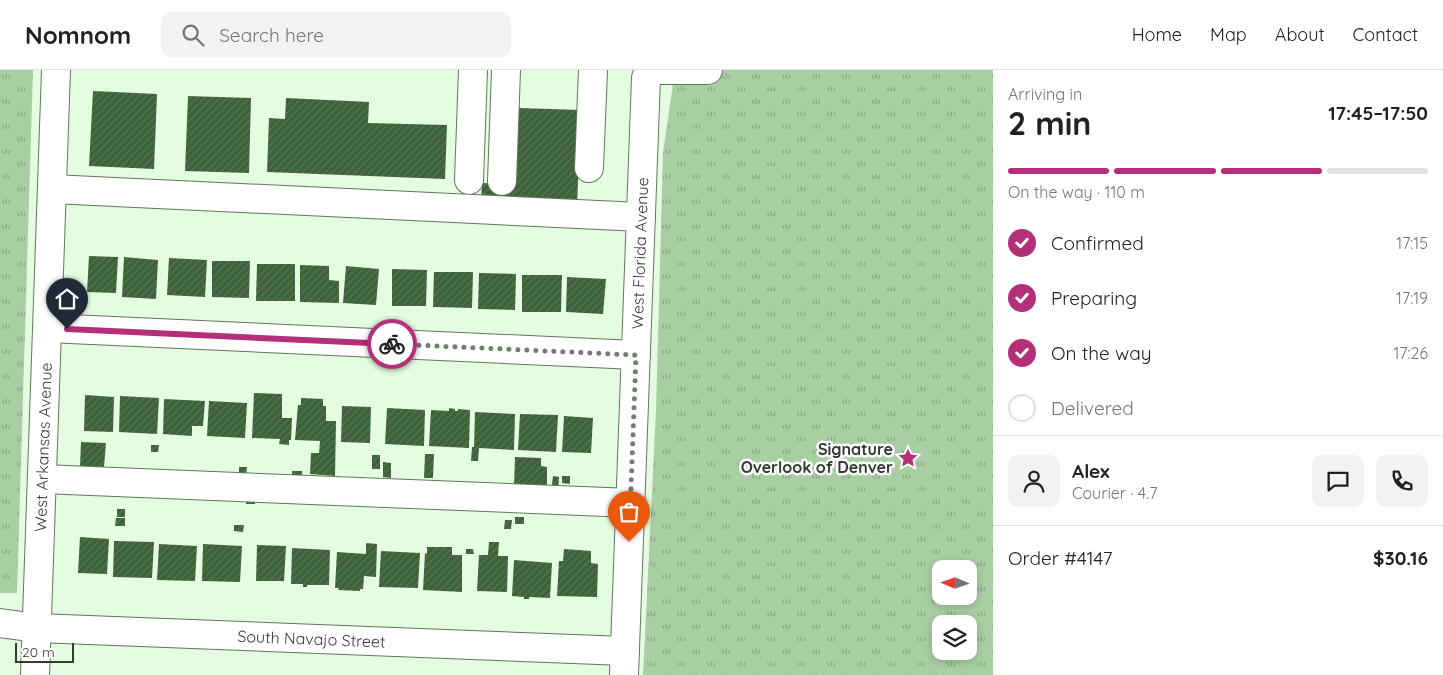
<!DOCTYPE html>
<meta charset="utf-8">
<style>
:root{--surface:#fff;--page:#f2f2f2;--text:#202124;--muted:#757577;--line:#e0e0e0;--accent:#b33078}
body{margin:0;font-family:Quicksand,sans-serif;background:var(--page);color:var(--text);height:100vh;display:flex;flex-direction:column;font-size:19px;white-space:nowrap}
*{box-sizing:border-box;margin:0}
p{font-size:16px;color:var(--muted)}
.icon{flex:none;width:28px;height:28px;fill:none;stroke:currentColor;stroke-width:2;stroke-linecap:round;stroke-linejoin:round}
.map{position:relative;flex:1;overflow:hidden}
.details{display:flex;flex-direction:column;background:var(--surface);width:450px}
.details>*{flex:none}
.needle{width:32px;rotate:272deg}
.fabs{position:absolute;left:932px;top:490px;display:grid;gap:10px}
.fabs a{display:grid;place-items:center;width:45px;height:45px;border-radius:10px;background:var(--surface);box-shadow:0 2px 8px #0003;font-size:25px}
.scale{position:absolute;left:15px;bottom:12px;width:59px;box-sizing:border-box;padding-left:5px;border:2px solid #313b30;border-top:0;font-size:14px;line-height:18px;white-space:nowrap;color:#313b30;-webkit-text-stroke:4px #fff;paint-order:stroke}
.pin{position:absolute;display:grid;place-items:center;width:42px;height:42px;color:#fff;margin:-51px -21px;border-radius:50% 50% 50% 0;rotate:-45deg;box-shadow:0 0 5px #0007}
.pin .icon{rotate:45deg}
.courier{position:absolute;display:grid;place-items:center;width:50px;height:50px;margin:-25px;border:4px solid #b33078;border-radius:50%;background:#fff;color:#222;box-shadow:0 1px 6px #0007}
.summary em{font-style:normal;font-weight:700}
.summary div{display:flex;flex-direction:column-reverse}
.summary{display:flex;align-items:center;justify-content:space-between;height:85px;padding:0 15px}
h1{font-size:32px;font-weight:700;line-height:38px}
.bar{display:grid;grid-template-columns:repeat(4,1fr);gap:8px 5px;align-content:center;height:60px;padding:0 15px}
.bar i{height:6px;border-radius:4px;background:var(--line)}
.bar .on{background:var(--accent)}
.bar p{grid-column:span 4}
.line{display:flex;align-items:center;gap:12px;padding:0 15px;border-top:1px solid var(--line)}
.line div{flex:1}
.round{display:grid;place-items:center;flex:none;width:52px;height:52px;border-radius:10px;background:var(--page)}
ol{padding:0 15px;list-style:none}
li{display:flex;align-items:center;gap:15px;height:55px}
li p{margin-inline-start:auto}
li .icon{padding:5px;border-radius:50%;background:var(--accent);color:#fff;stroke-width:4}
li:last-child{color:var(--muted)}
li i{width:28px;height:28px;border:2px solid var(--line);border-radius:50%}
header{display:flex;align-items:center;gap:30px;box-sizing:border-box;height:70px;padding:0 25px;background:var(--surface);border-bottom:1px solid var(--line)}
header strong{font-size:24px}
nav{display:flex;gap:28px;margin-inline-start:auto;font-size:18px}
.search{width:350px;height:45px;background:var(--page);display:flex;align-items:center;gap:12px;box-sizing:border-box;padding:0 18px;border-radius:10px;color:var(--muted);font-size:19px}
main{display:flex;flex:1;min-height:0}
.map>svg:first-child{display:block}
.park{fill:url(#park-tufts);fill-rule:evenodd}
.building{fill:url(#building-hatch)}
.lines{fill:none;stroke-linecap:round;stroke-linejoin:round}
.minor-casing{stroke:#62785e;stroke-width:30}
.minor{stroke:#fff;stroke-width:28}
.done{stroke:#707f6e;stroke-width:5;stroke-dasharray:0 9}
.route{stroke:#b33078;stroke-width:6}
.labels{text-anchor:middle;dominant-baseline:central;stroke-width:5;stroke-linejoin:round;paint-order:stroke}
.street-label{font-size:16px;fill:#313b30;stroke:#fff}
.poi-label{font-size:16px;font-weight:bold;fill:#313b30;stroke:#fff;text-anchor:end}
</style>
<header>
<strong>Nomnom</strong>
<div class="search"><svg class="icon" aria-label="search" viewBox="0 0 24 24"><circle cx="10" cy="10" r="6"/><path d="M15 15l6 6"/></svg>Search here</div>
<nav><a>Home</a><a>Map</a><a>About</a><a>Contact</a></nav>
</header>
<main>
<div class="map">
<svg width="993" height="605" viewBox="0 0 993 605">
<defs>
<pattern id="park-tufts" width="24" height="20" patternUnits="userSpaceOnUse" patternTransform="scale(1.25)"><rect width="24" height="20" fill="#a9cea3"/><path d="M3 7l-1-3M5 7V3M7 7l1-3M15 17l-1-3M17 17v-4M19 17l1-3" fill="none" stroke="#8aa885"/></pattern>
<pattern id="building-hatch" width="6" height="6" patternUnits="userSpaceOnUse" patternTransform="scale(1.25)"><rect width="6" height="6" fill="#3d6138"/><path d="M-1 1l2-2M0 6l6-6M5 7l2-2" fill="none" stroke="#577553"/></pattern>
</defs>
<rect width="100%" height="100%" fill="#e4fde0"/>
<!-- park -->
<path class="park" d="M0,0H33L17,523H0Z
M675,0H993V605H643L656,341L663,83ZM941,499H969V526H941ZM941,554H969V581H941Z"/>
<!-- building -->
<path class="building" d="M93,21L157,24L154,99L89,96Z
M188,26L251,28L249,103L185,101Z
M286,28L369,32L368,53L447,55L445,109L267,102L269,48L285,49Z
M519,38L581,40L577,136L481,132L482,113L515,114Z
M89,186L118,187L116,223L87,222Z
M124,187L158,190L156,229L122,227Z
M169,188L207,190L205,227L167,225Z
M212,191H250L249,228L212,227Z
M257,194H295V231H256Z
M300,195L329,196V210L339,211V233L300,232Z
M346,196L379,199L376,235L343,233Z
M392,199L427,200L426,236H392Z
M434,202H473L472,238L433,237Z
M479,203L516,204L515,240L478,239Z
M522,205H562L561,242H522Z
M567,207L606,209L603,244L566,242Z
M254,323L282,324V348H292L291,370H289V375L279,374L280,369L252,368Z
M85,325L114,327L113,362L84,361Z
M120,326L159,328L157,364L119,362Z
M301,328L323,329V336H326V351H336L335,406L310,404L311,383H319L320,371L295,370L298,335H301Z
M164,329L205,331L203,356H192V366L163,364Z
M209,331L247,333L245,368L207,366Z
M342,336L371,337L370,373L341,372Z
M387,338L425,340L424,376L385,374Z
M449,338L455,339V341H458V339L470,340L469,378L429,376L431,340L449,341Z
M475,342L515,344L514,380L479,378L478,391H471L472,377H474Z
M520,344L558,345L556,382L518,380Z
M564,346L593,348L591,383L562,382Z
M81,372L106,373L104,397L80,396Z
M151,375H159L158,382H151Z
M425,384H434L433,408H424Z
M372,385H380V399H372Z
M515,387L541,388V396L547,397V417L514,416Z
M383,392L391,393V408L383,407Z
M239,397H247L246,406L239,405Z
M292,401H302V412L292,411Z
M553,406L559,407L558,422H551Z
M562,406H570V414L562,413Z
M255,427V434H246V428Z
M117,439H125V447H117Z
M515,447H524V454H515Z
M116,448H125V456H115Z
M505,450H512L511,459H504Z
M234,455H244L243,462L234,461Z
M80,467L109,469L107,504L78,503Z
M114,471L154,472L152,508L113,507Z
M489,472H499L498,486H508L507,522L477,521L479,485H488Z
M366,473L377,474L376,507L364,506L363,519H360V521L338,520L339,518H335L337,482L366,484Z
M159,474L197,476L195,511L157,510Z
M203,474L242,476L240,512L202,511Z
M257,475L286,476L284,511H256Z
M427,477H452V485H462V522L423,520L425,483L427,484Z
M292,478L330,480L329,515H307V517H303V514H291Z
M466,479H473L474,484H466Z
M564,479L591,481V493L598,494L597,527L557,526L559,491H563Z
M381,481L420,483L418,518L379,517Z
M514,490L552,493L550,528L529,527V529H524V527L512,526Z"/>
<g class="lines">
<defs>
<g id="minor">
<path d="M650,0H708"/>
<path d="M589,98L593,0"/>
<path d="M469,110L473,0"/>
<path d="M502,111L506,0"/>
<path d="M52,119L641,147"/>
<path d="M48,258L636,285"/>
<path d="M42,409L631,433"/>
<path id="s1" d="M0,553L37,558L625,581"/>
<path id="s2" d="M35,605L56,0"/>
<path id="s3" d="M624,605L646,8L649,0"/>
</g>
</defs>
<!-- minor casing -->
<use href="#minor" class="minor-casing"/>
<!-- minor -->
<use href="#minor" class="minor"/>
</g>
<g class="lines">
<!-- done -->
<path class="done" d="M392,274L636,285L629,472"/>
<!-- route -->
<path class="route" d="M67,259L392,274"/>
</g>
<!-- icons -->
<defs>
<symbol id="sight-bare" viewBox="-9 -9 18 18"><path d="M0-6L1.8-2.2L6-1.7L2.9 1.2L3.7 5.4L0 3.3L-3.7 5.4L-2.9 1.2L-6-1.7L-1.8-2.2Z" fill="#b33078" stroke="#fff" stroke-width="2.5" paint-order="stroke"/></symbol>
</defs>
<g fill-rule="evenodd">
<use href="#sight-bare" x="894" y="374" width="28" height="28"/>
</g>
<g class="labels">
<!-- street labels -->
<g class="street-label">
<text stroke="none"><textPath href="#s3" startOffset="422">West Florida Avenue</textPath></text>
<text stroke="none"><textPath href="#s2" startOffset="228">West Arkansas Avenue</textPath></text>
<text stroke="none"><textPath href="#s1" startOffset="312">South Navajo Street</textPath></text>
</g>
<!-- poi labels -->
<g class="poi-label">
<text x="893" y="379">Signature<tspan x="893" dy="18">Overlook of Denver</tspan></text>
</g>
</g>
</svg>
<div class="fabs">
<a><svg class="needle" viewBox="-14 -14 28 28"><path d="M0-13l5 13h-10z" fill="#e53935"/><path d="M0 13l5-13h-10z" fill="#757577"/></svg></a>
<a><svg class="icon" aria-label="layers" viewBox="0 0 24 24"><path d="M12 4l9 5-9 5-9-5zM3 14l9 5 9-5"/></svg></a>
</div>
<div class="scale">20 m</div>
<div class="pin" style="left:629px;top:472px;background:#ea580c"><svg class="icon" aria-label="bag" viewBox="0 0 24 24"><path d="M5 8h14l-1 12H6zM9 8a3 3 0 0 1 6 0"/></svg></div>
<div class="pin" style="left:67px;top:259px;background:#1f2937"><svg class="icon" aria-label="home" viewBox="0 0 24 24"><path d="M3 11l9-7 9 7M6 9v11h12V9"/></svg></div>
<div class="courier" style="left:392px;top:274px"><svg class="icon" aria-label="bike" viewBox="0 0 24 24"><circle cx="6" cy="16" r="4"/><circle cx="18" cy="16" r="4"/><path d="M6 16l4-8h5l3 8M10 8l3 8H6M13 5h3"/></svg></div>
</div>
<section class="details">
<div class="summary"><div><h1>2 min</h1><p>Arriving in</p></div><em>17:45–17:50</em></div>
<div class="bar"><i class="on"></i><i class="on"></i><i class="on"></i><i></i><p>On the way · 110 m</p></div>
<ol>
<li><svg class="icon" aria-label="check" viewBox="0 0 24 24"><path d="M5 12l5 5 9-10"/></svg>Confirmed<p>17:15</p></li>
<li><svg class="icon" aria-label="check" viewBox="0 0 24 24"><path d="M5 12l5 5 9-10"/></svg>Preparing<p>17:19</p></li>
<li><svg class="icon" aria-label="check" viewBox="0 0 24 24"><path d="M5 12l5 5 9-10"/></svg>On the way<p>17:26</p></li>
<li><i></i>Delivered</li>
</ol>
<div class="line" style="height:90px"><a class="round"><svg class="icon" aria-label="person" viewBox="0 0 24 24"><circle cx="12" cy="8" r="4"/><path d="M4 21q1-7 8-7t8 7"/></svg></a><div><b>Alex</b><p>Courier · 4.7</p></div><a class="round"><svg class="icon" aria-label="chat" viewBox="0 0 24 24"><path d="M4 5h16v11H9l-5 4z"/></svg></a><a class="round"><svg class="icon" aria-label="phone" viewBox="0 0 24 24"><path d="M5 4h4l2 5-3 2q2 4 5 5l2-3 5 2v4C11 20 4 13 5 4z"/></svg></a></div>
<div class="line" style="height:65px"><div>Order #4147</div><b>$30.16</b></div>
</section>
</main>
